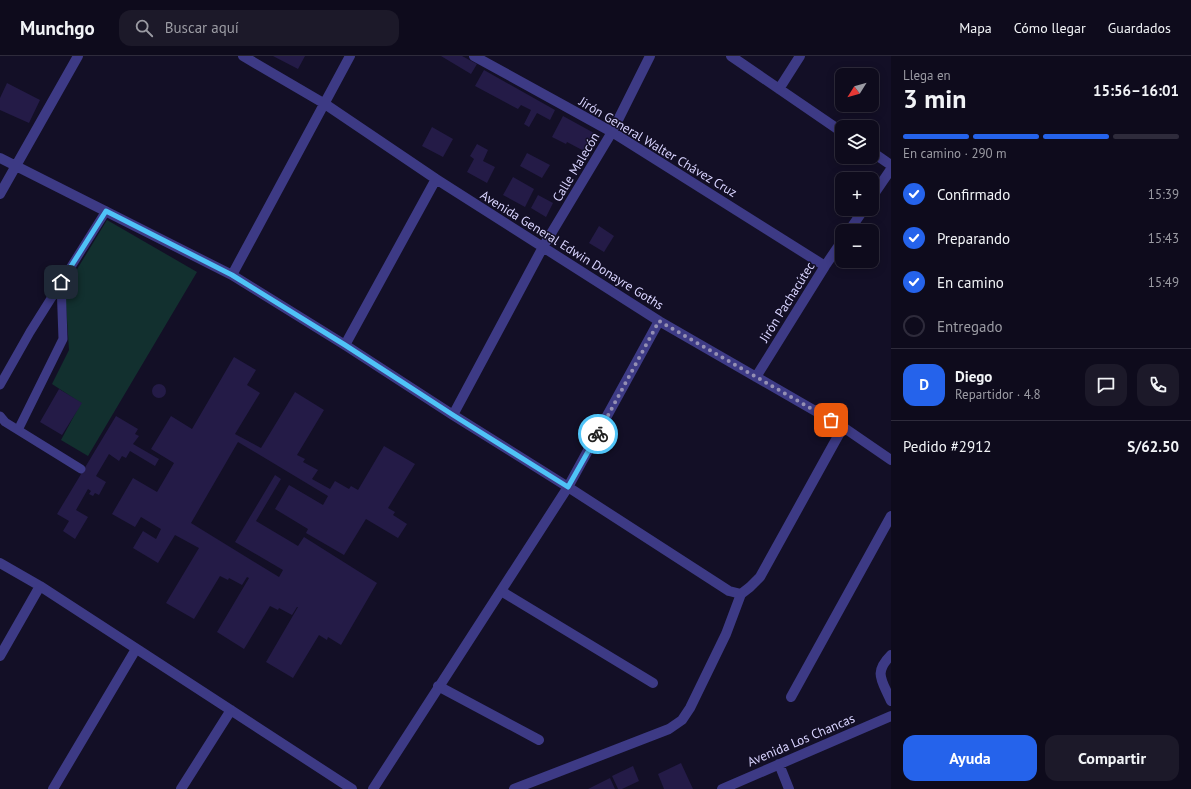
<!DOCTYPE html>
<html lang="es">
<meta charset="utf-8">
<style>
:root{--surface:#0e0b1c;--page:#1c1929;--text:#f1f3f6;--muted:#9b9ba3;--line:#2e2b3b;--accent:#2563eb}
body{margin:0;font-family:"PT Sans",sans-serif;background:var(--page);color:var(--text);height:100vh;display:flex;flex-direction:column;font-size:15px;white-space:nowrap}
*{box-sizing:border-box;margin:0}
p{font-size:13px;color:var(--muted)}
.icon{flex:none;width:22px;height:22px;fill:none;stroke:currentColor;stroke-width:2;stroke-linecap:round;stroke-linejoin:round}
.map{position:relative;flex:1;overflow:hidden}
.details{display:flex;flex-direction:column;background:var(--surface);width:300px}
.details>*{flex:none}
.needle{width:26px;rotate:233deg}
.fabs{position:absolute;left:835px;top:12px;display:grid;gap:8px}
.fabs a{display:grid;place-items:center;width:44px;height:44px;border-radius:8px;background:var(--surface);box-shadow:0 2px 10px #0003,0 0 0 1px var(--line);font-size:20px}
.pin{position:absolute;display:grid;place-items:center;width:34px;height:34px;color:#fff;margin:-17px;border-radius:8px;box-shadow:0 2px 6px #0006}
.courier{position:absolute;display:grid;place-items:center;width:40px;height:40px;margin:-20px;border:3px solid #4fc3f7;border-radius:50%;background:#fff;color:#222;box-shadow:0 1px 5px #0007}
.head em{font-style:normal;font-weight:700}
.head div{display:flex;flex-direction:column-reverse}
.head{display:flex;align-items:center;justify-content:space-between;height:68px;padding:0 12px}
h1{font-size:26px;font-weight:700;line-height:30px}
.bar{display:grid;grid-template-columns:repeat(4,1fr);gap:6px 4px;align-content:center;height:48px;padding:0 12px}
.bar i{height:5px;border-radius:3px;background:var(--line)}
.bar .selected{background:var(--accent)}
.bar p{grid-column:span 4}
.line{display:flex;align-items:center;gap:10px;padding:0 12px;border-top:1px solid var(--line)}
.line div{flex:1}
.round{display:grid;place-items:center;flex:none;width:42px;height:42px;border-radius:12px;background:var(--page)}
ol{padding:0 12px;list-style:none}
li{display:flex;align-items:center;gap:12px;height:44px}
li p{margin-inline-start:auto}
li .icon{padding:4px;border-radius:50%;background:var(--accent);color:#fff;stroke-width:4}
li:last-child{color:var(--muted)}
li i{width:22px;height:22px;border:2px solid var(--line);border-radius:50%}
.button{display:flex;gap:8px;margin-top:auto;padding:8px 12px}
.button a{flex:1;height:46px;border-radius:12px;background:var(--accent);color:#fff;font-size:16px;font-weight:700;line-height:46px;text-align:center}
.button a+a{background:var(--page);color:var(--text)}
header{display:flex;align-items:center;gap:24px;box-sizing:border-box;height:56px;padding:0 20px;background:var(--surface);border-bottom:1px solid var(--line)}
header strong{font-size:19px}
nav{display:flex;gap:22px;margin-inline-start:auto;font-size:14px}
.search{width:280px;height:36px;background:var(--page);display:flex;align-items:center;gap:10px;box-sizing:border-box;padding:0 14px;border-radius:12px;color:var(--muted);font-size:15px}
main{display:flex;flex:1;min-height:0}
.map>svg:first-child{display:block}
.green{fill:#12302f}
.building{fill:#241b47}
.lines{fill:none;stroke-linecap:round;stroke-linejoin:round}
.lane{stroke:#3d3a85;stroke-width:9}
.street{stroke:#3d3a85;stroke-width:10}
.done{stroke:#948fb3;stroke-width:4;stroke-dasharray:0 7.2}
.route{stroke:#4fc3f7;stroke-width:5}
.labels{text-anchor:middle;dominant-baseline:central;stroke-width:3;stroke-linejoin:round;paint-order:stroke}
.street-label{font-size:13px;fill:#d9d4ff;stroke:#130f26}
</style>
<header>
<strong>Munchgo</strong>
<div class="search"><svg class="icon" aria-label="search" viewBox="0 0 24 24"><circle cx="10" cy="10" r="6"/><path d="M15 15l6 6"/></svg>Buscar aquí</div>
<nav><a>Mapa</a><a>Cómo llegar</a><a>Guardados</a></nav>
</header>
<main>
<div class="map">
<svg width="891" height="733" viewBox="0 0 891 733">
<rect width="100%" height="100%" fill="#130f26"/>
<!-- green -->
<path class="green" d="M107,164L197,216L88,400L61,384L81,347L52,328L69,294L65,233Z"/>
<!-- building -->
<path class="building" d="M273,0H305L298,13Z
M441,0H462L477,8L471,18Z
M484,14L555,54L550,64L537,57L529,71L524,68L531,54L521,49L518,53L475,30Z
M7,27L40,44L29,67L0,54V42Z
M563,60L594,77L584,95L567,86L566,88L552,81Z
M432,71L453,83L443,101L422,90Z
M477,88L488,94L483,105L495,111L487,127L467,116L474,103L470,100Z
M527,97L550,109L542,122L520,110Z
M513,121L534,133L525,151L503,139Z
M538,139L553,147L546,161L531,152Z
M599,170L614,180L604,196L589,187Z
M234,301L256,314L247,329L260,337L235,378L261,392L295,336L324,354L297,399L305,403L303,406L318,414L312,423L330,433L335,425L349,433L351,430L358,434L384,390L415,408L388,452L395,456L393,459L407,468L398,482L366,463L344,499L306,477L308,473L275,453L289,429L323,449L328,440L238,386L191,467L279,521L283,514L235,486L275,419L281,423L256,465L298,490L304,481L377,527L341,589L328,581L327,584L319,579L293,622L266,606L298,551H297L292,559L279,552L278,554L270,550L244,593L217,576L249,522L247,521L242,529L229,522L228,524L220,520L194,563L166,547L199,492L175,479L158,507L133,492L143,475L156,483L161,473L141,461L135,471L112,458L133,422L157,436L174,407L151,393L171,360L192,373Z
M152 335a7 7 0 1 1 14 0a7 7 0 1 1-14 0Z
M59,333L82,347L62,379L40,366Z
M116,360L138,373L135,378L139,380L133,388L159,403L155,410L130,395L126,402L122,400L119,405L109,398L96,420L106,426L99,439L95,437L93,440L89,438L91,435L88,433L76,454L88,461L75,483L63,475L69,465L57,458Z
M681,707L693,733H664L658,718Z
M633,710L639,725L622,733H618L612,720Z
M610,722L615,733H588Z"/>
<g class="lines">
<!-- lane -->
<path class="lane" d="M0,329L30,276L106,155
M0,360L5,366L81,413
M18,374L63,283L61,226"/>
<!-- street -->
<path class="street" d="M243,0L325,48L436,123L659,265L843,371L891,404
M474,0L612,76L825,210
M731,0L842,76
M779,33L800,0
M872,96L891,109
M0,102L232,219L345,289L453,359L568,431L729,535L741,538
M0,138L78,0
M872,141L891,113
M849,175L864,153
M232,219L350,0
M345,289L436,123
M756,321L825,210L842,185
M453,359L543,191L612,76L650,0
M0,507L40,530L352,733
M501,535L653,627
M891,599C873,617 882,624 891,645
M0,600L40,530
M438,630L539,684
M791,641L891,460
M779,708L789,733
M53,733L136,593
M181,733L231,654
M373,733L568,431L659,265
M514,733L669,673L682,664L690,652L726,578L741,538L750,531L760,521L843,371
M722,733L891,660"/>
</g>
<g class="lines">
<!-- done -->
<path class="done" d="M598,378L659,265L831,364"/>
<!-- route -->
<path class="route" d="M61,226L106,155L232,219L345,289L453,359L568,431L598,378"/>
</g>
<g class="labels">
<!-- street labels -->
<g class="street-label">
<text transform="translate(658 91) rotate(31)">Jirón General Walter Chávez Cruz</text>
<text transform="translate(576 111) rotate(-59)">Calle Malecón</text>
<text transform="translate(572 194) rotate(32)">Avenida General Edwin Donayre Goths</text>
<text transform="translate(787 246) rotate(-58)">Jirón Pachacútec</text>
<text transform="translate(801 684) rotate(-23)">Avenida Los Chancas</text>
</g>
</g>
</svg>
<div class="fabs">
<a><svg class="needle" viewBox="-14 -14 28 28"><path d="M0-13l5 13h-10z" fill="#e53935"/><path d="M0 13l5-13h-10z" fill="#9b9ba3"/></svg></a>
<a><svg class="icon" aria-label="layers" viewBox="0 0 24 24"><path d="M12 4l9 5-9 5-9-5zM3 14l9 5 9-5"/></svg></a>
<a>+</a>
<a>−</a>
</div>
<div class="pin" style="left:831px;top:364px;background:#ea580c"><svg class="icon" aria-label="bag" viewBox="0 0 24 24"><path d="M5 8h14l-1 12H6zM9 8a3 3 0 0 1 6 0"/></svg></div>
<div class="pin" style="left:61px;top:226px;background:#1f2937"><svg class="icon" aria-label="home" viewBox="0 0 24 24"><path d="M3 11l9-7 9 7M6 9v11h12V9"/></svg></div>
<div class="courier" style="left:598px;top:378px"><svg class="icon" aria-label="bike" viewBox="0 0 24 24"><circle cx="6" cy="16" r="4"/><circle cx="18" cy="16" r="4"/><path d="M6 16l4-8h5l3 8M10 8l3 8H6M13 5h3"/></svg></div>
</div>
<section class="details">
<div class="head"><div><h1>3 min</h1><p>Llega en</p></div><em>15:56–16:01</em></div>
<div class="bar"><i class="selected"></i><i class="selected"></i><i class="selected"></i><i></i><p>En camino · 290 m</p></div>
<ol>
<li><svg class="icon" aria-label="check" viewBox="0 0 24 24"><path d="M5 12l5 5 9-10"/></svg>Confirmado<p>15:39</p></li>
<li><svg class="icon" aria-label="check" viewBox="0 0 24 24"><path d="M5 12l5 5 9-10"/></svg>Preparando<p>15:43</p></li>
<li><svg class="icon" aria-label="check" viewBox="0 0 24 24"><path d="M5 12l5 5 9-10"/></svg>En camino<p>15:49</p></li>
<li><i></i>Entregado</li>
</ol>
<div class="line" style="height:72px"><b class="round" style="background:var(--accent);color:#fff">D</b><div><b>Diego</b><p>Repartidor · 4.8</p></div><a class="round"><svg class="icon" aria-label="chat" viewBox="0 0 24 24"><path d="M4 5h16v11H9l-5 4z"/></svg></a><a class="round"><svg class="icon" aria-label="phone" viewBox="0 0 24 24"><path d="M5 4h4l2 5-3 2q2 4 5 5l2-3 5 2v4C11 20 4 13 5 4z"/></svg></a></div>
<div class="line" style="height:52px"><div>Pedido #2912</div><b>S/62.50</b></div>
<div class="button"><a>Ayuda</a><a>Compartir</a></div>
</section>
</main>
